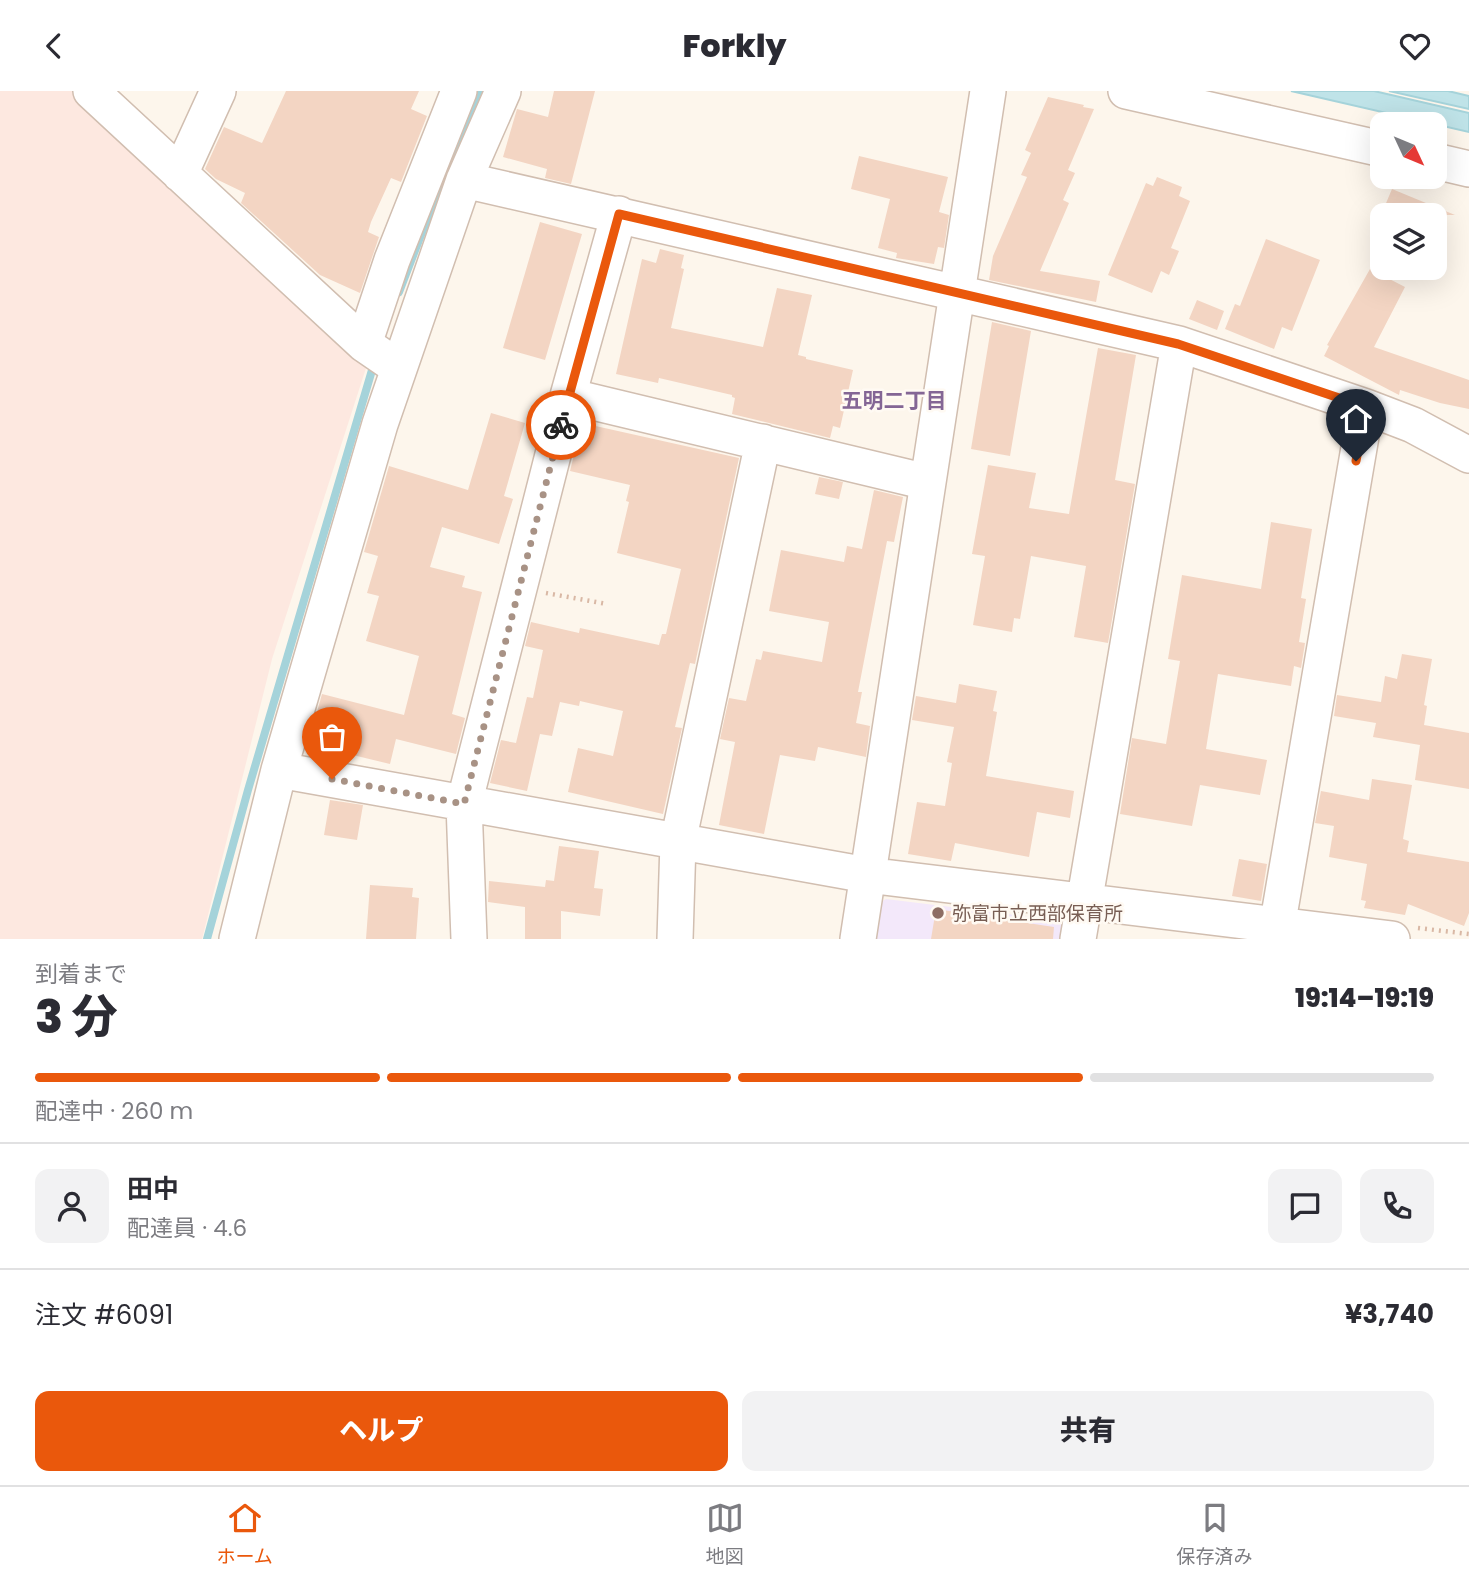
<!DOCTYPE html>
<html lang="ja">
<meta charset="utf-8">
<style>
:root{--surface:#fff;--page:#f2f2f3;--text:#2b2b33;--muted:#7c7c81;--line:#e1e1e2;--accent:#ea580c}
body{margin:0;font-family:Poppins,"Noto Sans JP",sans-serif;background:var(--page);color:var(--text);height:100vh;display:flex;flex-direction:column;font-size:26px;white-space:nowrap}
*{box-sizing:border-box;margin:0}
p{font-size:23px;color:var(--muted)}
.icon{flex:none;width:38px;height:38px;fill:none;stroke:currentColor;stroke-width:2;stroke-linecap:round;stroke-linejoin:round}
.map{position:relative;height:848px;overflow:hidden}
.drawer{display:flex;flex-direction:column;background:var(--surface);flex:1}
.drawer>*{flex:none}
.needle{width:46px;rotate:134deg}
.fabs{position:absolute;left:1370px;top:21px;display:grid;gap:14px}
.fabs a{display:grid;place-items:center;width:77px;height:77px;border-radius:14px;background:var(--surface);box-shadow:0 7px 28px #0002;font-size:35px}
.pin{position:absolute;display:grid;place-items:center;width:60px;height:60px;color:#fff;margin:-72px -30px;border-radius:50% 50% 50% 0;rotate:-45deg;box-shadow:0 0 7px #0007}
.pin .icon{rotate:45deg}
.courier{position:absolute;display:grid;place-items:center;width:70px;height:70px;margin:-35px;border:5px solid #ea580c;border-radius:50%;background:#fff;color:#222;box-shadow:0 2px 9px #0007}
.head em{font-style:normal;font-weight:800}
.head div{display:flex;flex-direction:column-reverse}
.head{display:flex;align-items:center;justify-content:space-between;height:119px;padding:0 35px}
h1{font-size:46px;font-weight:800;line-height:52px}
.bar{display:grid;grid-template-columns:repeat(4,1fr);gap:10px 7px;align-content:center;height:84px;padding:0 35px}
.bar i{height:9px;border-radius:5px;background:var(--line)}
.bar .on{background:var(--accent)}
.bar p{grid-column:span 4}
.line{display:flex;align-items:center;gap:18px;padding:0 35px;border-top:2px solid var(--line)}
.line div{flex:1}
.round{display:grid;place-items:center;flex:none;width:74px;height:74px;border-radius:14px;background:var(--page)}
.action{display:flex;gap:14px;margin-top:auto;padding:14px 35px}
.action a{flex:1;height:80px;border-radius:14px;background:var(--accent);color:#fff;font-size:28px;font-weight:800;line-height:80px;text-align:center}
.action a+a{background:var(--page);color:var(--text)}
header{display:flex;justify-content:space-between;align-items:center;height:91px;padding:0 35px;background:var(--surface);font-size:32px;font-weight:800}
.tabs{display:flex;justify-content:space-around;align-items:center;height:98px;border-top:2px solid var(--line);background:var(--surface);font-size:19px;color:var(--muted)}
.tabs a{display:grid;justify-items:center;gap:4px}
.tabs .on{color:var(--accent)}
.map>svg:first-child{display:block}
.commercial{fill:#fde8e0}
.education{fill:#f3e8fa}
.water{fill:#bfe3e8;stroke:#a5d3da;stroke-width:2}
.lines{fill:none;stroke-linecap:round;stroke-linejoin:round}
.stream{stroke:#a5d3da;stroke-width:8}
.building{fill:#f3d5c3}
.minor-casing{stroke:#d1beb0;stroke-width:38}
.path{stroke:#d9b8a5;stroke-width:4.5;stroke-dasharray:2 5;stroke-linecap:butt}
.minor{stroke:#fff;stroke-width:35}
.done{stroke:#a89285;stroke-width:7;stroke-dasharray:0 12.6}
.route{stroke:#ea580c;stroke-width:9}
.education-dot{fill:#8d6e63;stroke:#fffaf3;stroke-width:2.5}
.labels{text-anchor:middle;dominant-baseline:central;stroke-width:5;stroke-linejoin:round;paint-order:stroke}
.education-label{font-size:19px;fill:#785e54;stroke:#fffaf3;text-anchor:start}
.neighbourhood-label{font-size:21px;font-weight:bold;fill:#846695;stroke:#fffaf3}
</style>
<header><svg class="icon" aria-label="back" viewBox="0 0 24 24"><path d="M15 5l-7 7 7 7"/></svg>Forkly<svg class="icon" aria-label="heart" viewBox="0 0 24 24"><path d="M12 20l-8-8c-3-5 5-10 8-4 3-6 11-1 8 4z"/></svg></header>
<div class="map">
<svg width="1469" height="848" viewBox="0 0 1469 848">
<rect width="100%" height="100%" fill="#fdf6ec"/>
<!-- commercial -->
<path class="commercial" d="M0,0H72L367,274L272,568L202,848H0Z"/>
<!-- education -->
<path class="education" d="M886,808L1057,829L1067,839L1065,848H870L874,815Z"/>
<!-- water -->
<path class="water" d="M1291,0H1374L1469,22V41Z
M1389,0H1448L1469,5V18Z"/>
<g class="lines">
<!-- stream -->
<path class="stream" d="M399,201L443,87L482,0
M207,848L248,699L375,269"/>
</g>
<!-- building -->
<path class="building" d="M286,0H419L411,18L427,25L401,91L391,87L371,131L368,141L379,146L360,202L320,184L241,112L245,102L216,88L205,78L224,36L262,52Z
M554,0H595L571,93L545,87L547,78L503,66L517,18L548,26Z
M1048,6L1084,14L1083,16L1094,18L1068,79L1075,82L1063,109L1069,112L1040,180L1100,190L1096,211L989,189L993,165L1027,86L1021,84L1031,62L1025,59Z
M859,65L948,86L939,121L949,124L944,157L938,156L934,173L896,167L897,162L878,157L890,108L851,98Z
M1157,86L1182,96L1179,105L1190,110L1171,157L1179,160L1169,184L1161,180L1152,202L1108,184L1146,92L1153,95Z
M1392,98L1455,124H1381Z
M540,131L582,143L545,269L503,257Z
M1266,148L1320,169L1292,240L1282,236L1274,258L1225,238L1235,213L1240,215Z
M660,158L684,164L681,177L684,178L671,237L763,256L777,197L812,204L798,264L806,266V268L853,279L840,337L833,335L830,347L732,323L735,307L732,306V304L659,287L658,292L616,283L642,168L656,172Z
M1370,178L1405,196L1374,256L1469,289V318L1440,312L1400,299L1399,304L1324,265L1329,255L1327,254Z
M1197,209L1224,220L1217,239L1189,228Z
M992,231L1031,240L1010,365L971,358Z
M1098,257L1136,264L1115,389L1135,393L1108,552L1074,546L1086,475L1031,465L1020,528L1014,527L1012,541L973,534L985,465L972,463L988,374L1036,382L1029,417L1069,423Z
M491,322L525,332L504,405L513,408L499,453L442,436L430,476L465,485L462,496L482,501L452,623L465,627L456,663L396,648L390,673L332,659L330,665L306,660L322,603L404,624L419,565L366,550L379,505L367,502L378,465L364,461L389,375L468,399Z
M582,332L739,367L695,573L690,572L675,636L682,637L663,723L568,701L578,657L613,665L623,620L580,610L579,615L560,611L552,645L540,643L527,700L490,692L501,649L516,652L527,606L533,607L543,559L525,555L531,531L579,542L580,537L659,554L662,543H666L681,478L617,462L629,411L626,410L630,394L570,380Z
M819,386L843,391L839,408L815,403Z
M874,399L903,406L894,451L887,450L858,601H862L856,632L870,635L866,666L818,656L815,670L780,664L764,743L719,734L735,651L720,648L729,607L746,610L756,568L761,569L763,560L822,571L829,531L769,520L781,459L844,471L847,455L862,458Z
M1271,431L1312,438L1301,507L1306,508L1299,551L1305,552L1301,577L1294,575L1291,595L1218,583L1206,658L1267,669L1260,704L1200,694L1192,735L1120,723L1132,647L1166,653L1180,570L1168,568L1182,484L1261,498Z
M1402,563L1432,568L1424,614L1427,615L1424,634L1469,642V698L1415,689L1420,654L1373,646L1376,632L1334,625L1337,604L1381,611L1385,585L1397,588Z
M959,593L997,600L993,620L997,621L986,685L1074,700L1070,727L1037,721L1029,766L955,752L951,770L908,763L917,711L945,715L952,672L947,671L954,636L912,629L916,605L956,612Z
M1372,688L1412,694L1403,748L1409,750L1407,761L1469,771V822L1464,835L1408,813L1405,824L1364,817L1366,810L1361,809L1367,773L1329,766L1334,735L1315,732L1321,700L1369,709Z
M330,709L363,714L357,749L324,744Z
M559,755L599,760L594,797L603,798L600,825L561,820V848H525V816L488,811L489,790L545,796L546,789L554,790Z
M1239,768L1267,773L1261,810L1232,805Z
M370,794L413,797L412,806L419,807L416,848H366Z
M936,818L1054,836L1053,848H931Z"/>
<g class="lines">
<defs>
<path id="minor" d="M91,0L364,253L399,277
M1126,0L1382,58
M1435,70L1469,78
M180,83L218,0
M464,89L1179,253L1366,316L1413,334L1469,364
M364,253L392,169L459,0
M568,305L927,391
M279,679L867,784L1392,848
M237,848L279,679L380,333L464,89L503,0
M469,848L464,713L568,305L619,123
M675,848L678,751L763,351
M858,848L988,0
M1078,848L1179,253
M1275,848L1366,316"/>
</defs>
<!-- minor casing -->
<use href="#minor" class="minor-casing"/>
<!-- path -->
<path class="path" d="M546,502L607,513
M1418,837L1469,843"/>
<!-- minor -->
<use href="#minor" class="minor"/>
</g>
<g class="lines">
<!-- done -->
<path class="done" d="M332,688L464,713L561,334"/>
<!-- route -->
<path class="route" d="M561,334L619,123L1178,253L1366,316L1356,370"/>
</g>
<!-- markers -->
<circle class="education-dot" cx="938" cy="822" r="7"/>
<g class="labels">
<!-- education labels -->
<g class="education-label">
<text x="952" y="822">弥富市立西部保育所</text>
</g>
<!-- neighbourhood labels -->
<g class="neighbourhood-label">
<text x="894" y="309">五明二丁目</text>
</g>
</g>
</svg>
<div class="fabs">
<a><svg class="needle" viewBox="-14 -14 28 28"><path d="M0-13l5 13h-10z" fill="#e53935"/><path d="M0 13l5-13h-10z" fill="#7c7c81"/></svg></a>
<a><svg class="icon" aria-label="layers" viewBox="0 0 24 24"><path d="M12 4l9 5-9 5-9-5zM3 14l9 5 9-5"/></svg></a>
</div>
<div class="pin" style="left:332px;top:688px;background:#ea580c"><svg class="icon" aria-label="bag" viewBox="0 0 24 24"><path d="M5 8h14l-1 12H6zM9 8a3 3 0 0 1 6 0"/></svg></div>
<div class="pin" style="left:1356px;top:370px;background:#1f2937"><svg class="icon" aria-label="home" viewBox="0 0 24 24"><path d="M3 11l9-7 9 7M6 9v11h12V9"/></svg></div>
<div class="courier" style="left:561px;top:334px"><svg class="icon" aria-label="bike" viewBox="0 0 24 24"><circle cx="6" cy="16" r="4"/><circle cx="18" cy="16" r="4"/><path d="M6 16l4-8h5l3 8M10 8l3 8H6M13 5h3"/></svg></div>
</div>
<section class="drawer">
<div class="head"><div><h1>3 分</h1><p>到着まで</p></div><em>19:14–19:19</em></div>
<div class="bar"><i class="on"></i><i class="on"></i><i class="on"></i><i></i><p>配達中 · 260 m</p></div>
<div class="line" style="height:126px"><a class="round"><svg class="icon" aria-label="person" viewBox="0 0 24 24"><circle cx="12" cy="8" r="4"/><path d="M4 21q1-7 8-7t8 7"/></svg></a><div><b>田中</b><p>配達員 · 4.6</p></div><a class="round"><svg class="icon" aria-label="chat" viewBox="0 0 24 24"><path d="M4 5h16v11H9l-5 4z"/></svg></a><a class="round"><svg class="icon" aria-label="phone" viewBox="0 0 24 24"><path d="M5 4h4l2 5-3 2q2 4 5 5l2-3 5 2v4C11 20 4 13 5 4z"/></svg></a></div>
<div class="line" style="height:91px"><div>注文 #6091</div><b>¥3,740</b></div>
<div class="action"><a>ヘルプ</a><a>共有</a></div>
</section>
<nav class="tabs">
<a class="on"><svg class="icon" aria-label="home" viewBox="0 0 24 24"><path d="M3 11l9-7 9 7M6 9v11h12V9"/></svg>ホーム</a>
<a><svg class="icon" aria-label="map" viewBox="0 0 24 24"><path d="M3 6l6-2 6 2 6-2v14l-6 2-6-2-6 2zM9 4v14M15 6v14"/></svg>地図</a>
<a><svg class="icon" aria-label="saved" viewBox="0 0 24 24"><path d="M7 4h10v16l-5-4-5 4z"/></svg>保存済み</a>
</nav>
